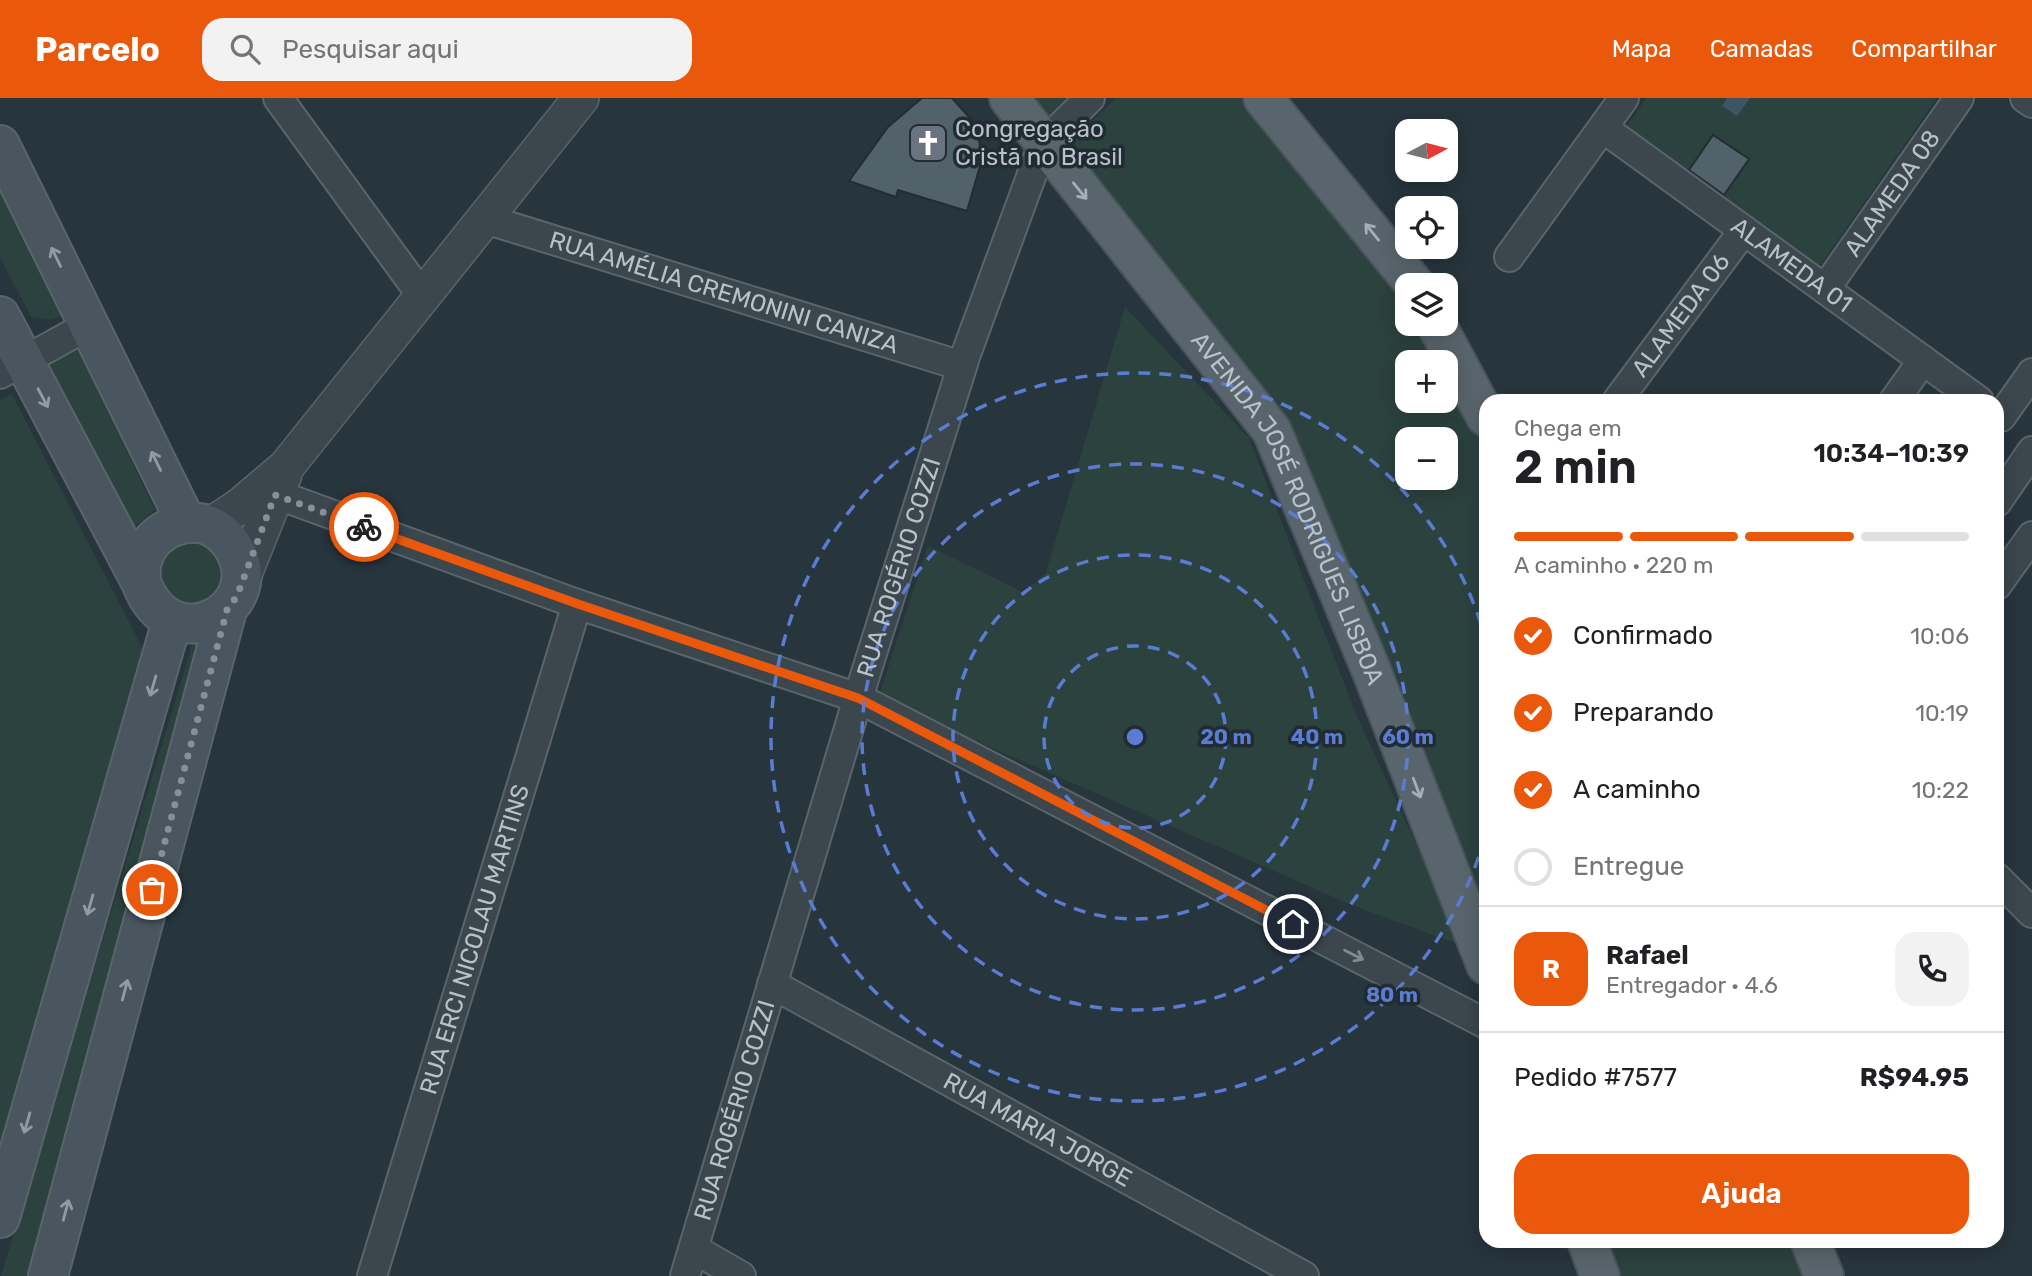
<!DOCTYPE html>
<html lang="pt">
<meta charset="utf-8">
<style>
:root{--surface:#fff;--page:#f2f2f2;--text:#202124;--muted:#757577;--line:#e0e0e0;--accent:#ea580c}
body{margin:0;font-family:Rubik,sans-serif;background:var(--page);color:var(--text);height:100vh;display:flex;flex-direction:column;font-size:26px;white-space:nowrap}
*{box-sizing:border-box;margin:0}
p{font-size:23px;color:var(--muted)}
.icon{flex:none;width:38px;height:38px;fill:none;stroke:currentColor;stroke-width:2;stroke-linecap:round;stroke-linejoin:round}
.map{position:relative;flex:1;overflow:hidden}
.details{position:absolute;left:1479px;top:296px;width:525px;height:854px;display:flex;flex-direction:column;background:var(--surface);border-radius:21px;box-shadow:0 4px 18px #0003}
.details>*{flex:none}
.needle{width:46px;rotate:83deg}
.tools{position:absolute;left:1395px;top:21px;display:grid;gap:14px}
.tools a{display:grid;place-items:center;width:63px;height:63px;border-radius:14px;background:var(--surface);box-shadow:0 4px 18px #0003;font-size:35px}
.pin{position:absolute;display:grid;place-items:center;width:60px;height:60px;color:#fff;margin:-30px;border:4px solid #fff;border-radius:50%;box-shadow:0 2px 7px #0007}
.courier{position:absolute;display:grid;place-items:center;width:70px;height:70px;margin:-35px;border:5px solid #ea580c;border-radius:50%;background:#fff;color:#222;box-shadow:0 2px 9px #0007}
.head em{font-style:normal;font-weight:600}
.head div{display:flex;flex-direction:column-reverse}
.head{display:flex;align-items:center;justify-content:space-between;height:119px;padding:0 35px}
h1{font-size:46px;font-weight:600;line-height:52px}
.bar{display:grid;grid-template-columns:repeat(4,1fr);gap:10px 7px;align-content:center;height:84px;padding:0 35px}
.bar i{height:9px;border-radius:5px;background:var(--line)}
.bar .selected{background:var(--accent)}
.bar p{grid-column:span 4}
.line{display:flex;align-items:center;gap:18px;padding:0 35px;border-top:2px solid var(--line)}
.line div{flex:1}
.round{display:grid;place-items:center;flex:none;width:74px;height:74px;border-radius:21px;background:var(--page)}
ol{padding:0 35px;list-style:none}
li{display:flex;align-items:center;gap:21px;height:77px}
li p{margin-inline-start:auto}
li .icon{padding:7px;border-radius:50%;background:var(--accent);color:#fff;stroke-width:4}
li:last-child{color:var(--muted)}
li i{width:38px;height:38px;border:4px solid var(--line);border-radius:50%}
.cta{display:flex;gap:14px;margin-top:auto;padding:14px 35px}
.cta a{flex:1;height:80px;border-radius:21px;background:var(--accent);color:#fff;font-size:28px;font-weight:600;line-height:80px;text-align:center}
header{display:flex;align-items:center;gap:42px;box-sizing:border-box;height:98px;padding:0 35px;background:var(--accent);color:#fff}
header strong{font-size:33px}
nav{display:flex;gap:38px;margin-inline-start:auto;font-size:24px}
.search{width:490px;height:63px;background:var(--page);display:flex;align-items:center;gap:18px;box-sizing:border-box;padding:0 24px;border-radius:21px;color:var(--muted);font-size:26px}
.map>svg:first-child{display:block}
.green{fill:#2c423e;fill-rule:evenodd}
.water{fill:#3e5664}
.building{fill:#52626a;stroke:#222d34;stroke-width:2}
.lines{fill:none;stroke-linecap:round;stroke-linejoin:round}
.minor-casing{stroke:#59646b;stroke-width:32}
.tertiary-casing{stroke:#59646b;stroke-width:38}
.secondary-casing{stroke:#59646b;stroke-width:42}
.primary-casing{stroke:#475259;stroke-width:42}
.minor{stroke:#3b464d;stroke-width:28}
.tertiary{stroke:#3b464d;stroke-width:35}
.secondary{stroke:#495660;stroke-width:38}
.primary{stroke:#59656d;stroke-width:38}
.oneway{stroke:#a4afb6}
.oneway2{stroke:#909ca4}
.oneway3{stroke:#7f8a91}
.done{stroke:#859097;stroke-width:7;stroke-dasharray:0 12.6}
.route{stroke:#ea580c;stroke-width:9}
.ring{fill:none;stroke:#5b7cd2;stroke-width:3.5;stroke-dasharray:12 9}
.labels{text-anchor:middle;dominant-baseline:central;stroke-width:7;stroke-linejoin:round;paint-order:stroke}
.poi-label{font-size:24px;fill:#b7c1c8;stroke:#202b32;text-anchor:start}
.street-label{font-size:24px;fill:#b7c1c8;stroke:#202b32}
.centre{fill:#5b7cd2;stroke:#202b32;stroke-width:3.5}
.ring-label{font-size:21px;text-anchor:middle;font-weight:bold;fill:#5b7cd2;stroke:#202b32;stroke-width:7;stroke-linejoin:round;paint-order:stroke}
</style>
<header>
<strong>Parcelo</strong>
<div class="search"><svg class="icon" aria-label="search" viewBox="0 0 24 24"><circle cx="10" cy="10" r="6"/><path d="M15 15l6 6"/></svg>Pesquisar aqui</div>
<nav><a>Mapa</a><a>Camadas</a><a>Compartilhar</a></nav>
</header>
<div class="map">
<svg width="2032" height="1178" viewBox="0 0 2032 1178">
<rect width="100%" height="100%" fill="#27353d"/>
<!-- green -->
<path class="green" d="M1029,0H1068L1045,21Z
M1116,0H1250L1407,194V226H1424L1444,264H1407V303H1446V267L1484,341L1486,346V820L1398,580L1281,331L1063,52ZM1407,341H1446V380H1407Z
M1646,0H1937L1818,171L1626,30Z
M0,65L67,214L52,222L31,218L0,160Z
M1125,209L1249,340L1356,616L1463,848L1354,808L878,600L928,448L1025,495L1046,474Z
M77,248L155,412L124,437L45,262Z
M12,296L146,557L0,1048V302Z
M175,437L225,451L224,502L174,515L151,464Z
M198,527L215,545L29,1178H1Z
M1603,1143H1796L1809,1178H1616Z"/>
<!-- water -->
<path class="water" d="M1727,0H1750L1737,18L1722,8Z"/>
<!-- building -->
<path class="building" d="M922,0H952L977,28L982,61L967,113L898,92L896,99L849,83L888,29Z
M1713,37L1749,61L1724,97L1689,72Z"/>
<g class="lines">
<defs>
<g id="minor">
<path d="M278,0L423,199"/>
<path d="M2025,0L2032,5"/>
<path id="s1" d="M1603,30L1979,303"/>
<path id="s2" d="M485,121L962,268"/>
<path d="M1509,159L1624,0"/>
<path id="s3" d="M1825,191L1959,0"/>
<path d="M0,276L89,227"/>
<path id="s4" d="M1617,303L1744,132"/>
<path d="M1894,303L1923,262"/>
<path d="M1997,316L2001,319L2032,275"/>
<path d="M262,391L577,506L858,600L1486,926"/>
<path d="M1997,404L2032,353"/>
<path d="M1997,487L2032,438"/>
<path d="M1997,780L2032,815"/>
<path id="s5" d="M772,886L1304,1178"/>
<path d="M694,1151L741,1178"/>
<path id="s6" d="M372,1178L577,506"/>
<path id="s7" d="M685,1178L858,600L966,256L1043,46L1090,0"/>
</g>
<path id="tertiary" d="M210,428L240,408L286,369L581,0
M242,481L284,376"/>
<path id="secondary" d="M0,47L186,424
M0,218L141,484C172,567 271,510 233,449C227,439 217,430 205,426C178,420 149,436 142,463C140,469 141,478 141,484
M0,1120L172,523
M48,1178L227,512"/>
<g id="primary">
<path id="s8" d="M1009,0L1272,333L1372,574L1486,867"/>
<path d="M1263,0L1415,187"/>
<path d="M1436,226L1486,319"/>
<path d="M1587,1143L1600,1178"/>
<path d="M1810,1143L1824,1178"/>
</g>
</defs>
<!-- minor casing -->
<use href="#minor" class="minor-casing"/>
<!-- tertiary casing -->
<use href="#tertiary" class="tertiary-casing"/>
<!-- secondary casing -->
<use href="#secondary" class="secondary-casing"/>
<!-- primary casing -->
<use href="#primary" class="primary-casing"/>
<!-- minor -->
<use href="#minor" class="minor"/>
<!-- tertiary -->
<use href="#tertiary" class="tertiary"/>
<!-- secondary -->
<use href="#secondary" class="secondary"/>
<!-- primary -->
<use href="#primary" class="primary"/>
</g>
<!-- one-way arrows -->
<defs><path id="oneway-shaft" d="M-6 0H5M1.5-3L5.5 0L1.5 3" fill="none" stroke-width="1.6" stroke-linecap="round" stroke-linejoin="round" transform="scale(1.75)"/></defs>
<g class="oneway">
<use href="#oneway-shaft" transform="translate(1080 93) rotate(51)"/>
<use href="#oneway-shaft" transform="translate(1372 134) rotate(-129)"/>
<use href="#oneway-shaft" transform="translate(1417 690) rotate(69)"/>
</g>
<g class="oneway2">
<use href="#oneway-shaft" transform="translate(56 159) rotate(-116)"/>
<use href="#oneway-shaft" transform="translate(43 300) rotate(62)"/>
<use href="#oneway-shaft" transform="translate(156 363) rotate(-116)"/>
<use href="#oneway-shaft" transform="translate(153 588) rotate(106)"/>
<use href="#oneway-shaft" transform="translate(90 807) rotate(106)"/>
<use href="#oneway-shaft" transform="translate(125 892) rotate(-75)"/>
<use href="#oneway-shaft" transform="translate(27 1025) rotate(106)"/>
<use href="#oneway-shaft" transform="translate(66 1112) rotate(-75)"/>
</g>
<use class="oneway3" href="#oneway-shaft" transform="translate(1354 857) rotate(27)"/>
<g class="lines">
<!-- done -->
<path class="done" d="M152,792L227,512L237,498L275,397L364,429"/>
<!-- route -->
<path class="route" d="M364,429L578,506L858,600L1293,826"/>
</g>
<!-- distance rings -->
<g class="ring">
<circle cx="1135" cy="639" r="91"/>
<circle cx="1135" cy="639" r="182"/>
<circle cx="1135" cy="639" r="273"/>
<path d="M1485 739A364 364 0 1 1 1485 539"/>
</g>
<!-- icons -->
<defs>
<symbol id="church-square" viewBox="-11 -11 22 22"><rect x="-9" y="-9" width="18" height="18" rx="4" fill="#6b7280" stroke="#202b32"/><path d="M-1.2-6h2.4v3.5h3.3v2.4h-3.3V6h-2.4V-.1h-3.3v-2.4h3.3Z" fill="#fff"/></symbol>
</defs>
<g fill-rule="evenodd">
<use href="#church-square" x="906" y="23" width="44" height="44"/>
</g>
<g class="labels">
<!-- poi labels -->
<g class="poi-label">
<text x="955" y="31">Congregação<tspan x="955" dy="28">Cristã no Brasil</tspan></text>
</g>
<!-- street labels -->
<g class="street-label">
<text stroke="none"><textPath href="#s3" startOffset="117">ALAMEDA 08</textPath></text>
<text stroke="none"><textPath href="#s1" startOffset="233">ALAMEDA 01</textPath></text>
<text stroke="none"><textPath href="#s2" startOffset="250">RUA AMÉLIA CREMONINI CANIZA</textPath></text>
<text stroke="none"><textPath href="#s4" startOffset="107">ALAMEDA 06</textPath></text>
<text stroke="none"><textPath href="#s8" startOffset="500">AVENIDA JOSÉ RODRIGUES LISBOA</textPath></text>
<text stroke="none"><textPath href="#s7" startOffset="740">RUA ROGÉRIO COZZI</textPath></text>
<text stroke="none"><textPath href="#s6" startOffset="352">RUA ERCI NICOLAU MARTINS</textPath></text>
<text stroke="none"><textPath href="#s7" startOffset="173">RUA ROGÉRIO COZZI</textPath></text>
<text stroke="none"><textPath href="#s5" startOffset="303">RUA MARIA JORGE</textPath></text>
</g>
</g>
<circle cx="1135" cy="639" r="10" class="centre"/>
<g class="ring-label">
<text x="1226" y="646">20 m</text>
<text x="1317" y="646">40 m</text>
<text x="1408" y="646">60 m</text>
<text x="1392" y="904">80 m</text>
</g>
</svg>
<div class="tools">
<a><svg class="needle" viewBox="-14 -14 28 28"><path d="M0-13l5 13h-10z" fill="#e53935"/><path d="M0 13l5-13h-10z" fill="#757577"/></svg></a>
<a><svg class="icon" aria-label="locate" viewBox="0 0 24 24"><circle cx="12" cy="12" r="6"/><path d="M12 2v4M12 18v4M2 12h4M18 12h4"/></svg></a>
<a><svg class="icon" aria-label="layers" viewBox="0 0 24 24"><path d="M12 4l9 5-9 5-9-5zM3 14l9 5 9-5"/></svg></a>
<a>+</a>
<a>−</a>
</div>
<div class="pin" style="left:152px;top:792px;background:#ea580c"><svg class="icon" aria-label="bag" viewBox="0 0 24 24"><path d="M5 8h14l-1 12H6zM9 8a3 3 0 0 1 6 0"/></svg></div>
<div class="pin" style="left:1293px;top:826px;background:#1f2937"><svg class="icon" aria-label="home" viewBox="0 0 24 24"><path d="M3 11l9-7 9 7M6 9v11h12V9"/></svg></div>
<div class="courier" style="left:364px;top:429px"><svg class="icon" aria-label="bike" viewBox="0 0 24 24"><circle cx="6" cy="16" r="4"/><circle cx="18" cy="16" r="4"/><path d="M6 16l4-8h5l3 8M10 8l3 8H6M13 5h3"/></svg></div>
<section class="details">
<div class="head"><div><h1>2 min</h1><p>Chega em</p></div><em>10:34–10:39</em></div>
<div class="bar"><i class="selected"></i><i class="selected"></i><i class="selected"></i><i></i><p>A caminho · 220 m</p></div>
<ol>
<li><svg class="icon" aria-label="check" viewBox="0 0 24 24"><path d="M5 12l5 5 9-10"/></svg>Confirmado<p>10:06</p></li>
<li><svg class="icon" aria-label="check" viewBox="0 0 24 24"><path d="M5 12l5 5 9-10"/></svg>Preparando<p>10:19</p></li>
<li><svg class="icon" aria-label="check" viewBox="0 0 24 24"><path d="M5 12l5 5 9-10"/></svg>A caminho<p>10:22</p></li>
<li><i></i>Entregue</li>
</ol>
<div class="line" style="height:126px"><b class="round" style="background:var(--accent);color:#fff">R</b><div><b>Rafael</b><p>Entregador · 4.6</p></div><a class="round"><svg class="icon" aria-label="phone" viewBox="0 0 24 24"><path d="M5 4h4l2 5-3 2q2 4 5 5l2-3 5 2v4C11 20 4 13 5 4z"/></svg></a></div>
<div class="line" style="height:91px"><div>Pedido #7577</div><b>R$94.95</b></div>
<div class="cta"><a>Ajuda</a></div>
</section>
</div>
